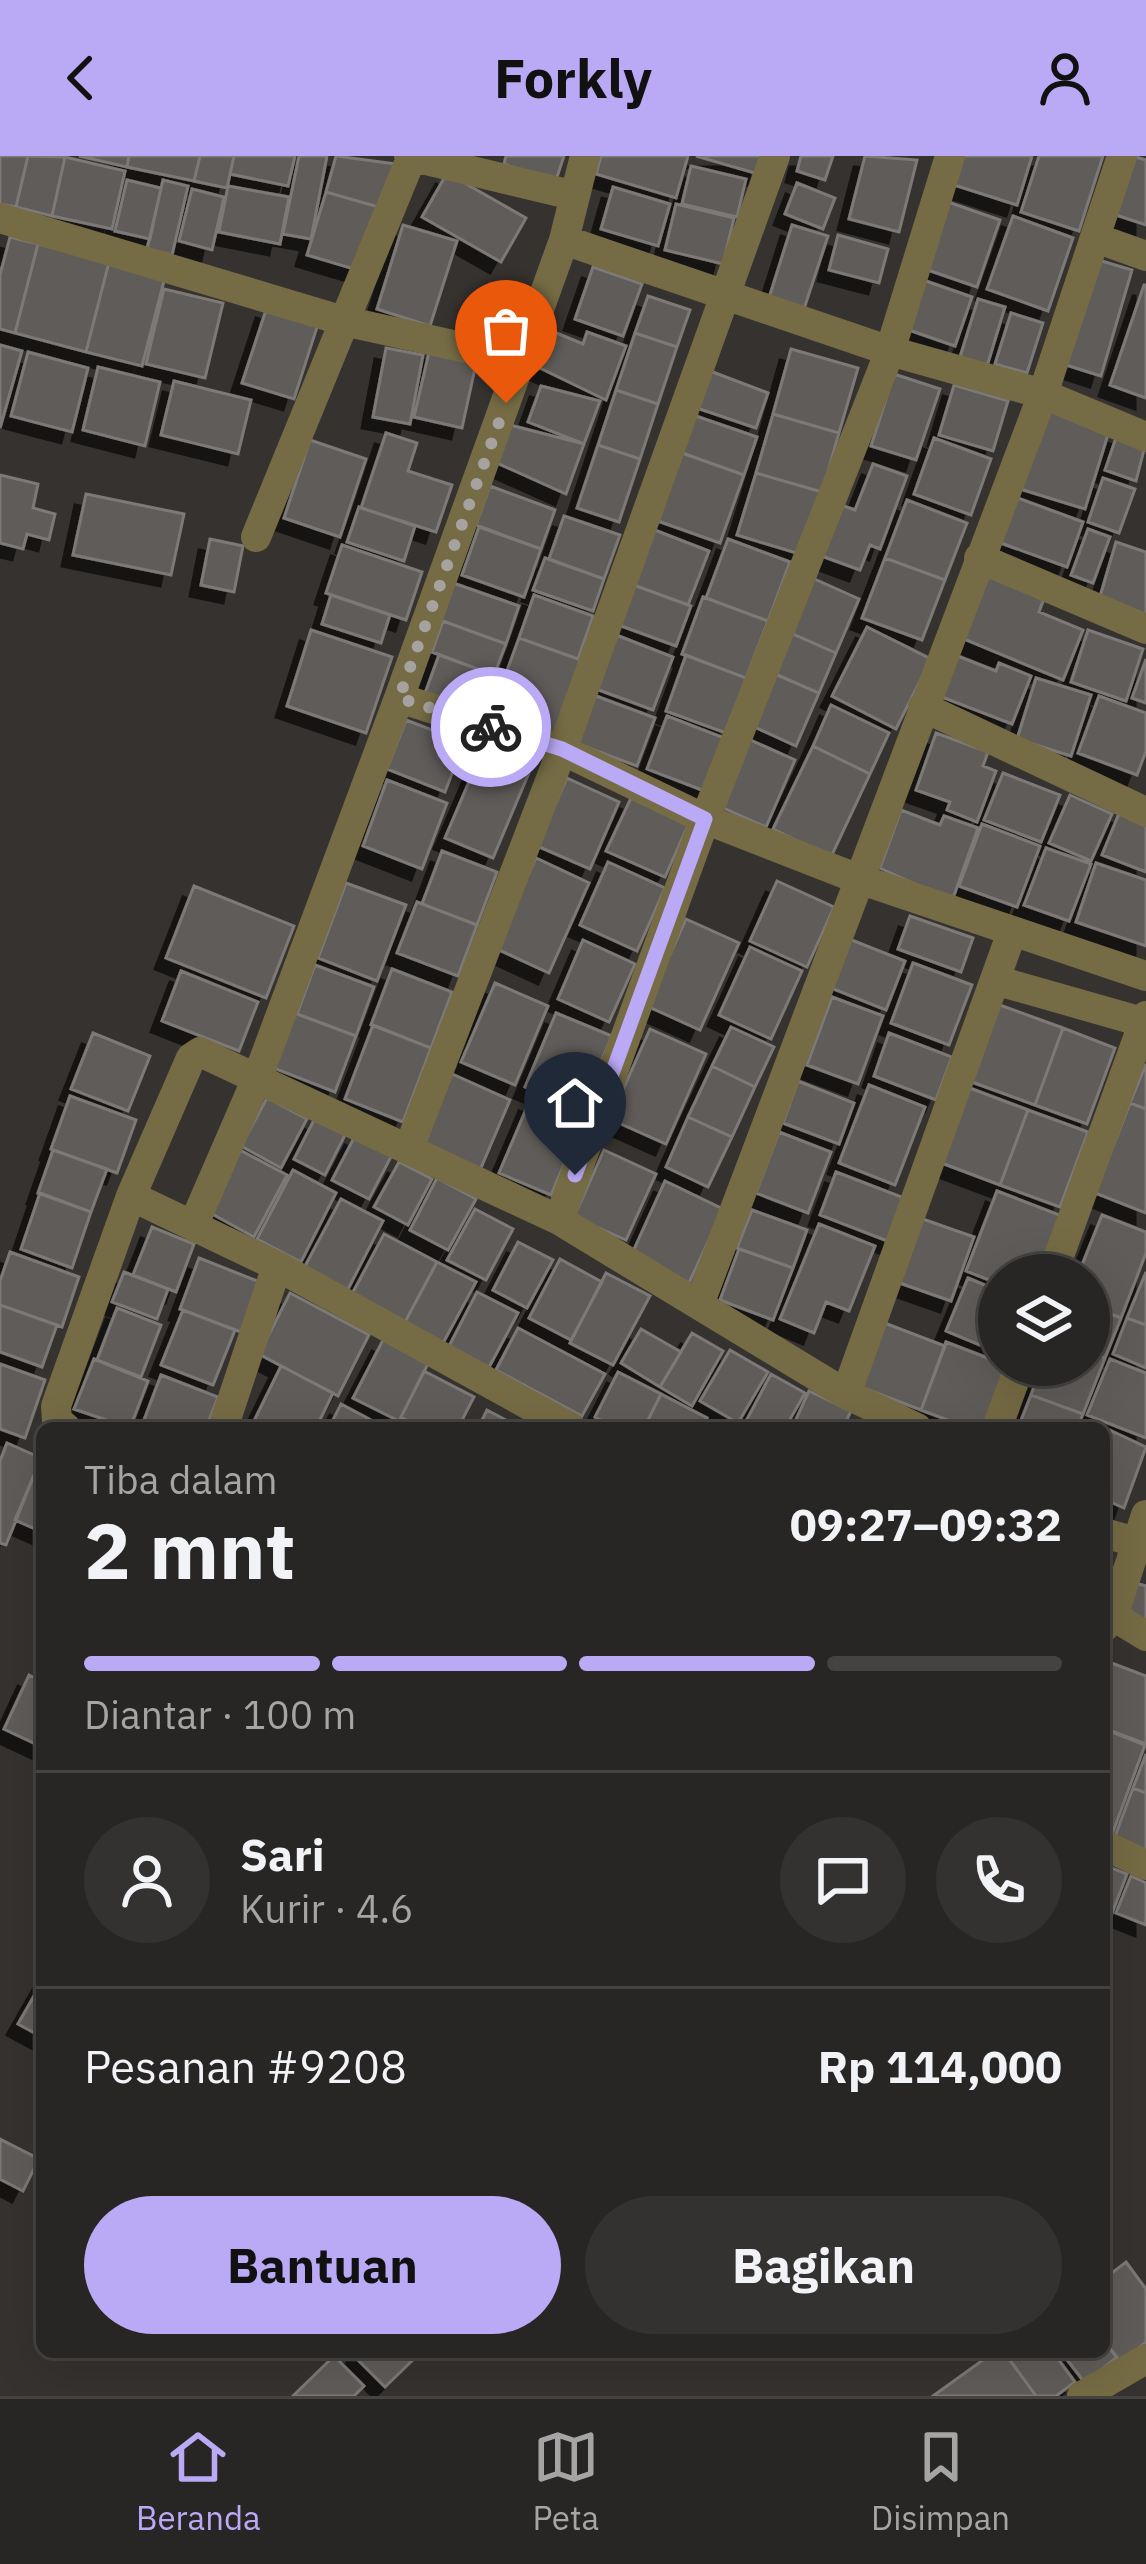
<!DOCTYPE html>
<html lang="id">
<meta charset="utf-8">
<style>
:root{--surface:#282624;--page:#343231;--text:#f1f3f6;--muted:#a5a5a6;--line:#444341;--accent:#baaaf6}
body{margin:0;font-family:"IBM Plex Sans",sans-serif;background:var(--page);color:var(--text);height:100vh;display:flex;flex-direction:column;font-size:45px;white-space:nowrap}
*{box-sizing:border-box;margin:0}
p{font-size:39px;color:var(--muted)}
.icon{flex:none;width:66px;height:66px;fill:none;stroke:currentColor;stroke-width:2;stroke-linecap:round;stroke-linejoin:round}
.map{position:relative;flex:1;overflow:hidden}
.side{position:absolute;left:36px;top:1266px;width:1074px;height:936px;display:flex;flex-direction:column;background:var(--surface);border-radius:18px;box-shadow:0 12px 48px #0002,0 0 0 3px var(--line)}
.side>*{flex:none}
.tools{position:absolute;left:978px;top:1098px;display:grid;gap:24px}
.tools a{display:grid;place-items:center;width:132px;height:132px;border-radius:50%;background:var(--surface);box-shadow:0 12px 48px #0002,0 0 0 3px var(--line);font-size:60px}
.pin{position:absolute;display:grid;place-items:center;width:102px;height:102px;color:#fff;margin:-123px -51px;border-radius:50% 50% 50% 0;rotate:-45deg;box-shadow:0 0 12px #0007}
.pin .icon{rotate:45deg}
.courier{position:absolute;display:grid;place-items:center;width:120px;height:120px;margin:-60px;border:9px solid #baaaf6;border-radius:50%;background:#fff;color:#222;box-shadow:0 3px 15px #0007}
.overview em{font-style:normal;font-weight:700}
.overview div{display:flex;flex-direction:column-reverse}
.overview{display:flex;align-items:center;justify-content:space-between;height:204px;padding:0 48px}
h1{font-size:78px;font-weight:700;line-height:90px}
.bar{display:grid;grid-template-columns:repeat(4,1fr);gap:18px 12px;align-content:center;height:144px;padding:0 48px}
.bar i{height:15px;border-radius:9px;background:var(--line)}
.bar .active{background:var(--accent)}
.bar p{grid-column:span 4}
.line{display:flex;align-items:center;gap:30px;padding:0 48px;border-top:3px solid var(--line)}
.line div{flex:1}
.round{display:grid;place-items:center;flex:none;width:126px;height:126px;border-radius:63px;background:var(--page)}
.primary-button{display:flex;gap:24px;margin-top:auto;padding:24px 48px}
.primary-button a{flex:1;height:138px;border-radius:72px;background:var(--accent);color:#111;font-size:48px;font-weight:700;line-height:138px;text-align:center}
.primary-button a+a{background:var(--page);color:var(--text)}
header{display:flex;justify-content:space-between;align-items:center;height:156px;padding:0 48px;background:var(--accent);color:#111;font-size:54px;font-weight:700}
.menu{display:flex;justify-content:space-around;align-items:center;height:168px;border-top:3px solid var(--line);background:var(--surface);font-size:33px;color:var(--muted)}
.menu a{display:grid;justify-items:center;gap:6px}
.menu .active{color:var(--accent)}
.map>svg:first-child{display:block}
.building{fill:#605b5a;stroke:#7d7977;stroke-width:3;filter:url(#shadow)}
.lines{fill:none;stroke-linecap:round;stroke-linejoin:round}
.minor{stroke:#756b44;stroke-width:30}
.done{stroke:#a5a2a0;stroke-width:12;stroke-dasharray:0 21.6}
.route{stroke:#baaaf6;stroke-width:15}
</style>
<header><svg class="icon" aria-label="back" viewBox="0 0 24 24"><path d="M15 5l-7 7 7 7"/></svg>Forkly<svg class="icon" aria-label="person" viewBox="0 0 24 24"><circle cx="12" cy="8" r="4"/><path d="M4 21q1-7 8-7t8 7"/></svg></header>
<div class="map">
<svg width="1146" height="2240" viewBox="0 0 1146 2240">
<defs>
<filter id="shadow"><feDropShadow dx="-11" dy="11" stdDeviation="0" flood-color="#0009"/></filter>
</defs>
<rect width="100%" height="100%" fill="#363230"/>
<!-- building -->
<path class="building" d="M0,0H28L16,51L0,48Z
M28,0L65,1L52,60L16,51Z
M79,0H129L127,11Z
M129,0H200L194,25L127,11Z
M200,0H234L227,32L194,25Z
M234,0H295L288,30L230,18Z
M299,0H327L311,83L283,78Z
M336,0L396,8L382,52L326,36Z
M506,0H564L555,27L504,8Z
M601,0H688L676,42L596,18Z
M696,0H763L758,18Z
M801,0H833L825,24L797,15Z
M865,0L917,4L899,76L849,63Z
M959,0H1032L1017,49L951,28Z
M1039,0H1103L1079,75L1021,56Z
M1132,0L1146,4V69L1113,58Z
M65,1L125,15L112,73L52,60Z
M691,10L746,23L737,61L682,48Z
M447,17L526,62L501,106L422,61Z
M127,24L161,32L150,83L115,75Z
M163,24L188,30L172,99L147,93Z
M797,27L835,42L823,73L785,58Z
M228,30L289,41L280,88L219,76Z
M613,31L670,48L658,90L601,73Z
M192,33L224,41L212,94L179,85Z
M326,36L382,52L364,116L307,99Z
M948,46L1000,64L977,131L925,113Z
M676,48L734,62L723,108L665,94Z
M1013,60L1073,82L1048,155L987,133Z
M403,69L457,85L430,170L377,153Z
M792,69L828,80L803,156L768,145Z
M838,79L888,93L879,127L829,114Z
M10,81L38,88L15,177L0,173V119Z
M38,88L109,106L86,196L15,177Z
M1095,103L1132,114L1101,220L1063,208Z
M109,106L165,121L142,210L86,196Z
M593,111L642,128L623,180L575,163Z
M923,124L972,141L955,190L906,173Z
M1144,129H1146V242L1110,229Z
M164,133L223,147L205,222L146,208Z
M648,140L690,154L677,191L635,177Z
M978,143L1005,151L987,210L960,201Z
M267,151L318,168L294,243L242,227Z
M1011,157L1043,167L1027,217L995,208Z
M554,176L583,188L587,176L626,190L606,244L540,212Z
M635,177L677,191L658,248L616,234Z
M0,189L22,195L0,272Z
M386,192L423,199L410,268L373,261Z
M430,192L477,203L462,272L414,261Z
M791,193L858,212L839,277L773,258Z
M28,196L88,212L72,276L11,260Z
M98,211L160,226L145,290L83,274Z
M710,215L768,237L756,272L697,252Z
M894,218L940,233L916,304L871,290Z
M174,225L251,244L238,298L161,279Z
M954,229L1008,245L993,295L939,279Z
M541,230L600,245L584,288L528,266Z
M616,234L658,248L640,303L598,289Z
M1045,252L1110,272L1085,353L1020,333Z
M687,257L757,281L744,319L674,294Z
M773,258L839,277L822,336L756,317Z
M510,269L584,288L566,338L497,307Z
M1118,276L1146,286L1136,325L1105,314Z
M386,277L417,287L408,315L452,329L436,376L361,352Z
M934,282L991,303L971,359L914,338Z
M310,284L366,303L340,381L284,362Z
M598,289L640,303L619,366L577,352Z
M679,296L744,319L720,387L655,364Z
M873,308L907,320L880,393L870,389L860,414L819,399L838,348L855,354Z
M756,317L822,336L803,399L737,379Z
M0,319L38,328L33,352L55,358L49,384L27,378L23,393L0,387Z
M1103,322L1135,333L1119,377L1088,366Z
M490,330L555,354L541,393L476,369Z
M86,338L184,358L171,419L73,399Z
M1015,341L1083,366L1067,411L998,386Z
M907,344L967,367L945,424L885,402Z
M359,351L415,370L404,405L347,386Z
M564,360L620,379L604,423L549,403Z
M479,371L541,393L524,441L462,419Z
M652,373L709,395L688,449L631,428Z
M1088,373L1110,381L1093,427L1071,419Z
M210,383L243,390L234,436L201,429Z
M728,383L790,406L768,465L706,442Z
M1116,386L1146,396V459L1099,444Z
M342,389L422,416L406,464L326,437Z
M545,402L604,423L593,455L533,434Z
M885,402L945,424L922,484L862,462Z
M984,416L1045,440L1039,456L1083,474L1063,524L959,481Z
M810,421L859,443L836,497L786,475Z
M453,427L519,450L506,488L440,464Z
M631,428L691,450L676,490L616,468Z
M331,439L390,459L381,487L322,468Z
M534,439L593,460L578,503L519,482Z
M703,441L768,465L746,522L682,498Z
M443,465L506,488L494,519L432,496Z
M867,471L931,503L896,573L832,540Z
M311,474L392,501L366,577L287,550Z
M1088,474L1143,493L1126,545L1071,526Z
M786,475L836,497L819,537L769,515Z
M611,477L673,501L653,554L591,531Z
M519,482L581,504L554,579L492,556Z
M439,499L494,519L481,560L424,540Z
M686,499L746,522L726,577L666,555Z
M955,499L996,515L999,507L1031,520L1012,568L939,540Z
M1146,503V547L1132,542Z
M770,516L819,537L796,590L748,568Z
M1036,522L1091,539L1071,600L1017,583Z
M588,537L655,562L637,610L570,585Z
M1099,540L1146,557V595L1137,619L1078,597Z
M831,549L889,577L870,618L813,590Z
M667,560L727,583L707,636L647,613Z
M406,564L464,586L445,636L387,613Z
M936,577L988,596L983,610L996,615L977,666L947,654L950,646L916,634Z
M748,583L795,604L766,671L719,650Z
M813,590L870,618L831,701L773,673Z
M483,593L531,612L493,702L445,682Z
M1003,617L1060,639L1041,686L984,664Z
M567,622L619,646L590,713L537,690Z
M387,624L447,647L422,713L363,690Z
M1070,639L1112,658L1091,705L1049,687Z
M631,642L689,667L665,721L606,695Z
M901,654L940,669L944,660L978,672L952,745L880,712Z
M1120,655L1146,666V716L1102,699Z
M982,668L1040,690L1017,751L959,730Z
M1046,692L1091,708L1069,765L1024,749Z
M442,695L497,716L477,769L422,748Z
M536,702L589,727L549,817L495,792Z
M608,706L665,732L637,795L580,769Z
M1096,707L1146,724V790L1076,766Z
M777,725L834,751L807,811L750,785Z
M346,727L406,749L377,825L318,802Z
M194,730L294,770L266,842L166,802Z
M417,746L477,769L458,820L397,797Z
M910,760L973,782L961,816L898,793Z
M686,763L739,787L700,874L647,850Z
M844,781L905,805L886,854L826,830Z
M583,784L635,808L609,866L558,843Z
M750,791L802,815L771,883L719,859Z
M913,807L972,829L949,889L891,867Z
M315,809L374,831L356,880L297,858Z
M392,813L452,836L431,892L371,869Z
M181,815L258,846L239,895L162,865Z
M495,827L548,850L515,929L461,906Z
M832,841L883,860L858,928L807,909Z
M997,848L1063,872L1035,949L969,925Z
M292,856L356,880L335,936L271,911Z
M556,857L612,880L580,954L525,931Z
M373,869L431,892L403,966L345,943Z
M731,871L774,891L755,931L712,910Z
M1063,872L1115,892L1087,968L1035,949Z
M650,873L706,898L666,988L610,963Z
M93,877L150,900L128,955L71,933Z
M889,877L952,901L936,944L874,920Z
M1146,908V953L1130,947Z
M712,910L755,931L732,981L688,961Z
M452,918L510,944L480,1014L422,989Z
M798,925L854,947L839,988L783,967Z
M869,929L925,951L895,1029L839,1007Z
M967,931L1028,954L1000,1029L939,1006Z
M70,940L136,964L117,1017L51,993Z
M267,942L307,963L281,1012L241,990Z
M530,944L582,966L551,1039L499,1017Z
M1130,947L1146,953V1057L1095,1037Z
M1028,954L1088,976L1060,1051L1000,1029Z
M688,961L732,981L708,1031L666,1011Z
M315,962L345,979L325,1019L294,1003Z
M779,976L831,996L808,1057L756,1037Z
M356,978L393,997L369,1043L332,1024Z
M236,992L287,1019L254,1081L203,1053Z
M53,994L107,1013L91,1056L38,1037Z
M604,994L656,1018L626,1084L574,1061Z
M399,1006L432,1023L408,1069L374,1051Z
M293,1014L336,1037L301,1106L257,1083Z
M836,1016L907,1043L890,1086L820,1059Z
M437,1022L476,1043L448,1094L410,1074Z
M665,1025L723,1053L689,1127L631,1100Z
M997,1035L1062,1060L1039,1119H999V1128L966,1115Z
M40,1037L91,1056L72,1112L21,1093Z
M341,1043L383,1065L346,1137L303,1114Z
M475,1053L513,1073L486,1124L447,1104Z
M752,1054L807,1074L793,1112L737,1092Z
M1102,1059L1146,1076V1097L1121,1162L1089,1149V1119H1078Z
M917,1061L974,1081L951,1145L894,1125Z
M819,1068L875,1090L849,1155L826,1146L814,1177L780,1163Z
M152,1071L194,1088L176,1136L133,1119Z
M384,1078L437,1106L404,1168L351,1140Z
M518,1086L553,1104L527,1152L493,1134Z
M739,1093L793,1112L773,1164L720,1144Z
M10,1096L79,1121L62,1171L0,1149V1125Z
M199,1102L260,1126L241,1176L180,1153Z
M560,1103L602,1126L571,1184L529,1162Z
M437,1106L476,1126L442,1189L404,1168Z
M124,1116L168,1133L157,1163L112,1146Z
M1146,1116V1169L1127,1162Z
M606,1117L650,1140L613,1209L570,1187Z
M968,1122L999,1135V1197L946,1175Z
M477,1136L518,1157L487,1215L447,1194Z
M290,1137L369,1179L338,1240L259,1198Z
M0,1149L57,1169L42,1211L0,1196Z
M1089,1149L1121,1162L1105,1202L1089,1195Z
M117,1152L161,1169L141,1221L97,1204Z
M183,1154L235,1174L213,1229L161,1209Z
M1127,1162L1146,1169V1212L1113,1198Z
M882,1166L945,1190L921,1254L858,1230Z
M518,1172L605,1218L582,1260L496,1214Z
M641,1173L681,1196L660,1231L621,1207Z
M692,1177L723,1195L692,1250L660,1231Z
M383,1184L428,1208L399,1265L353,1242Z
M946,1186L1006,1209L987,1272H969L921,1254Z
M730,1194L768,1216L738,1267L700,1245Z
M1089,1195L1105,1202L1083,1258L1031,1239L1042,1209H1089Z
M94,1203L148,1225L130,1272L74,1253Z
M1110,1203L1146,1217V1282L1087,1259Z
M0,1208L45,1224L25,1282L0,1273Z
M281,1210L333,1237L316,1272H268L254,1265Z
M424,1215L474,1241L458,1272H422L401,1261Z
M618,1216L661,1238L644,1272H616L595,1261Z
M771,1218L805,1237L785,1272H749L744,1269Z
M161,1219L218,1241L206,1272H141Z
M809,1235L851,1255L843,1272H792Z
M661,1238L707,1262L702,1272H644Z
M1031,1239L1083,1258L1077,1272H1018Z
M341,1248L386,1272H329Z
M487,1254L521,1272H478Z
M1092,1266L1146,1291L1124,1352L1104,1343V1272H1090Z
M7,1287L41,1302L6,1389L0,1387V1305Z
M41,1302H42V1376L15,1364Z
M1132,1426L1146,1430V1465L1123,1458Z
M1109,1506L1146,1520V1588L1104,1572Z
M29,1519L42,1526V1591L4,1573Z
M1104,1573L1145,1589L1110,1684L1104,1682Z
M1146,1598V1637L1133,1632Z
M1133,1632L1146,1637V1695L1114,1683Z
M1104,1709L1127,1718L1106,1773H1104Z
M1131,1720L1146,1727V1769L1116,1757Z
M42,1826V1881L18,1868Z
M0,1983L39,2003L23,2035L0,2023Z
M1126,2106L1146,2133V2186L1121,2207L1104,2185V2123Z
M1104,2185L1117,2201L1085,2227L1061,2196H1104Z
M358,2196H421L385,2231L354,2200Z
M994,2196H1004L1036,2240H933Z
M1004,2196H1053L1075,2226L1056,2240H1036Z
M334,2200L364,2230L354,2240H293Z"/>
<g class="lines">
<!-- minor -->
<path class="minor" d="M409,0L572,39
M0,62L344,165L521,204
M1096,82L1146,100
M564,84L890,195L1043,238L1146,281
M256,381L412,0
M979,402L1146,473
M399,542L562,594L705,663L856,722L1146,820
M923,551L1146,656
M995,824L1146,867
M409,992L562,594L775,0
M131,1040L277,1110L571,1272
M559,1064L705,663L890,195L950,0
M193,1070L258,920L399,542L564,84L585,0
M1052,1119L1146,860
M700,1146L1043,238L1122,0
M846,1238L1012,776
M66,1272L57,1264L56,1250L131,1040L191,902L200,896L559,1064L846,1238L917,1272
M223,1272L277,1110
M997,1272L1020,1209
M1104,1377L1146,1389
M1113,1460L1146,1480
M1104,1471L1113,1460L1146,1359
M1104,1689L1146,1709
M1082,2240L1146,2203"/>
</g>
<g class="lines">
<!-- done -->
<path class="done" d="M491,571L399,542L506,247"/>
<!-- route -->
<path class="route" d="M491,571L562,593L705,663L575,1019"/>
</g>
</svg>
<div class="tools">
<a><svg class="icon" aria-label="layers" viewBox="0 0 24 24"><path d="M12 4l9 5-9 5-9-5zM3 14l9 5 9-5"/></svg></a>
</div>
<div class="pin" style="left:506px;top:247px;background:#ea580c"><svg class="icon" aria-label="bag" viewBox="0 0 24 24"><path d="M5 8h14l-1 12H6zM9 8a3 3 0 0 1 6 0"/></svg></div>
<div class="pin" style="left:575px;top:1019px;background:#1f2937"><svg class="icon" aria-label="home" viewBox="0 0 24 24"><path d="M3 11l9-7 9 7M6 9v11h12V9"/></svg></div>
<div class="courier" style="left:491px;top:571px"><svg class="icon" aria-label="bike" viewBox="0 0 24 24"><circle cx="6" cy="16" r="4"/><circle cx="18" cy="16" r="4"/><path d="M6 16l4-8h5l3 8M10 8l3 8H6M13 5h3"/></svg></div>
<section class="side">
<div class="overview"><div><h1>2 mnt</h1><p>Tiba dalam</p></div><em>09:27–09:32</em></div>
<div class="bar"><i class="active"></i><i class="active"></i><i class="active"></i><i></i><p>Diantar · 100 m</p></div>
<div class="line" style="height:216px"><a class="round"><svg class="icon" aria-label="person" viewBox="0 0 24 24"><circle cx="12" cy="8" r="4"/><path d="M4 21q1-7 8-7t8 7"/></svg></a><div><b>Sari</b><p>Kurir · 4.6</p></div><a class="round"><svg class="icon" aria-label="chat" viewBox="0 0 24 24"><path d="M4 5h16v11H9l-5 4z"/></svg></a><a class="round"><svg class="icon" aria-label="phone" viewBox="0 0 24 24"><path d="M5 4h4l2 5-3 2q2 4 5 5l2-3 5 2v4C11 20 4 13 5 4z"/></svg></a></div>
<div class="line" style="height:156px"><div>Pesanan #9208</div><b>Rp 114,000</b></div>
<div class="primary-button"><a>Bantuan</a><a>Bagikan</a></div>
</section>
</div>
<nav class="menu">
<a class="active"><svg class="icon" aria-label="home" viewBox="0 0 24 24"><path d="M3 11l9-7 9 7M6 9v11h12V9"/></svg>Beranda</a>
<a><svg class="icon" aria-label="map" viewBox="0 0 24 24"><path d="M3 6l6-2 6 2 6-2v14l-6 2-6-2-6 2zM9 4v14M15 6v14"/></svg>Peta</a>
<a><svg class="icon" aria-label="saved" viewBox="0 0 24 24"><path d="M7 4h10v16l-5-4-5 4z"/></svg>Disimpan</a>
</nav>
